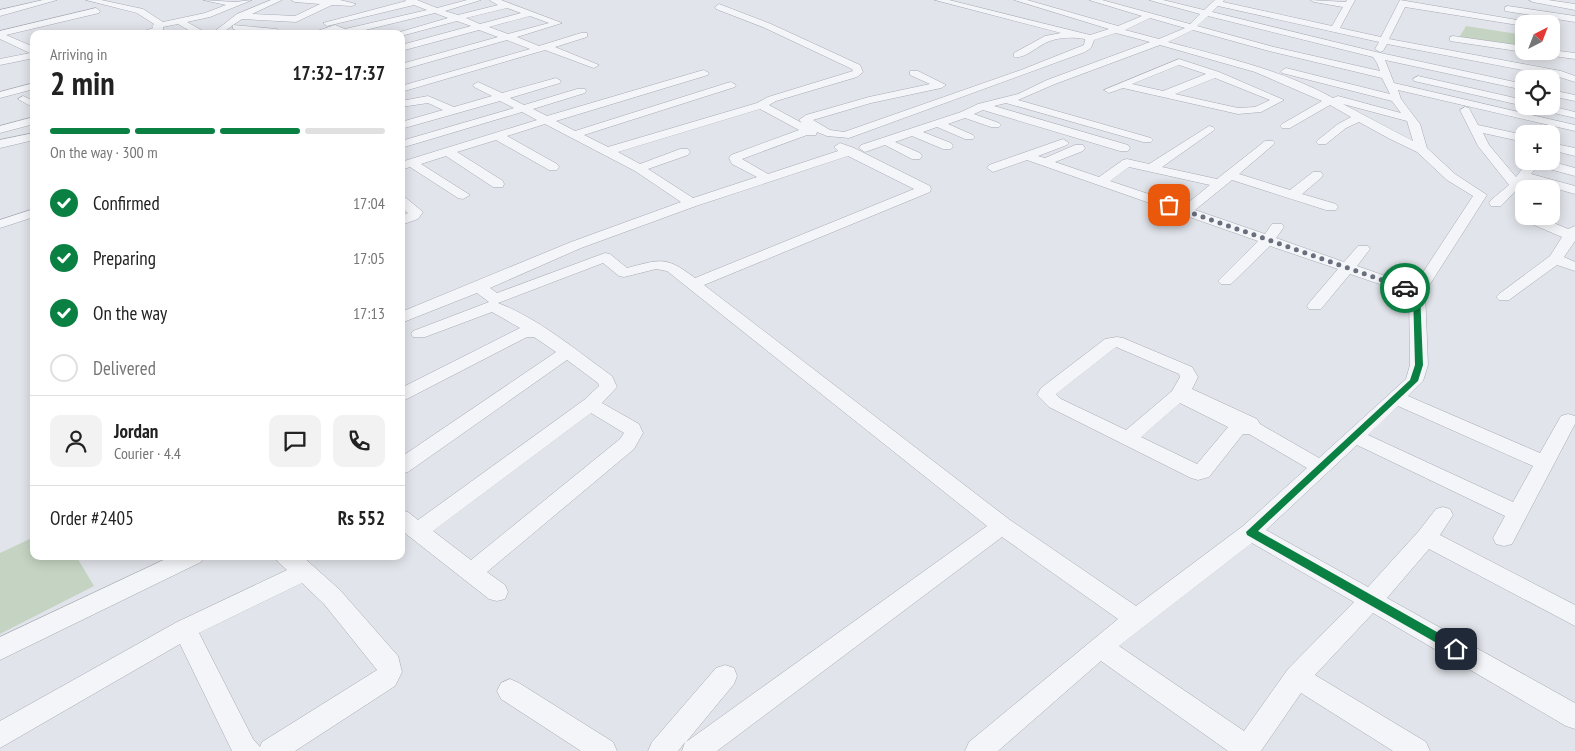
<!DOCTYPE html>
<meta charset="utf-8">
<style>
:root{--surface:#fff;--page:#f2f2f2;--text:#222;--muted:#767676;--line:#e0e0e0;--accent:#0b8043}
body{margin:0;font-family:"PT Sans Narrow",sans-serif;background:var(--page);color:var(--text);height:100vh;display:flex;flex-direction:column;font-size:19px;white-space:nowrap}
*{box-sizing:border-box;margin:0}
p{font-size:16px;color:var(--muted)}
.icon{flex:none;width:28px;height:28px;fill:none;stroke:currentColor;stroke-width:2;stroke-linecap:round;stroke-linejoin:round}
.map{position:relative;flex:1;overflow:hidden}
.panel{position:absolute;left:30px;top:30px;width:375px;height:530px;display:flex;flex-direction:column;background:var(--surface);border-radius:10px;box-shadow:0 2px 12px #0003}
.panel>*{flex:none}
.needle{width:32px;rotate:42deg}
.buttons{position:absolute;left:1515px;top:15px;display:grid;gap:10px}
.buttons a{display:grid;place-items:center;width:45px;height:45px;border-radius:10px;background:var(--surface);box-shadow:0 2px 12px #0003;font-size:25px}
.pin{position:absolute;display:grid;place-items:center;width:42px;height:42px;color:#fff;margin:-21px;border-radius:10px;box-shadow:0 2px 8px #0006}
.courier{position:absolute;display:grid;place-items:center;width:50px;height:50px;margin:-25px;border:4px solid #0b8043;border-radius:50%;background:#fff;color:#222;box-shadow:0 1px 6px #0007}
.summary em{font-style:normal;font-weight:600}
.summary div{display:flex;flex-direction:column-reverse}
.summary{display:flex;align-items:center;justify-content:space-between;height:85px;padding:0 20px}
h1{font-size:32px;font-weight:600;line-height:38px}
.bar{display:grid;grid-template-columns:repeat(4,1fr);gap:8px 5px;align-content:center;height:60px;padding:0 20px}
.bar i{height:6px;border-radius:4px;background:var(--line)}
.bar .current{background:var(--accent)}
.bar p{grid-column:span 4}
.line{display:flex;align-items:center;gap:12px;padding:0 20px;border-top:1px solid var(--line)}
.line div{flex:1}
.round{display:grid;place-items:center;flex:none;width:52px;height:52px;border-radius:10px;background:var(--page)}
ol{padding:0 20px;list-style:none}
li{display:flex;align-items:center;gap:15px;height:55px}
li p{margin-inline-start:auto}
li .icon{padding:5px;border-radius:50%;background:var(--accent);color:#fff;stroke-width:4}
li:last-child{color:var(--muted)}
li i{width:28px;height:28px;border:2px solid var(--line);border-radius:50%}
.map>svg:first-child{display:block}
.green{fill:#c5d4c2}
.lines{fill:none;stroke-linecap:round;stroke-linejoin:round}
.street-casing{stroke:#a6aab4;stroke-width:1}
.street{fill:#f4f5f8;fill-rule:evenodd}
.route{fill:#0b8043}
.done{stroke:#696f7d;stroke-width:5;stroke-dasharray:0 9}
</style>
<div class="map">
<svg width="1575" height="751" viewBox="0 0 1575 751">
<rect width="100%" height="100%" fill="#e1e4ea"/>
<!-- green -->
<path class="green" d="M1466,26L1524,35V50L1457,41Z
M34,537V556H76L94,586L0,634V553Z"/>
<g class="lines">
<defs>
<path id="street" d="M43,0H57L0,16V10Z
M86,0H101L143,9L163,22L205,13L226,5L203,0L235,2L252,0L210,17L187,22L203,31L204,34H195L178,24L163,27V31L151,34H135L153,28L152,26L154,24L137,13Z
M271,0H282L252,14L295,16L320,4L295,2L291,0H340L356,4L352,6L332,5L296,22L242,19L233,25L277,29L278,31L274,34L236,30L233,29V25L221,34H211L237,14Z
M405,0H417L437,8L467,0H481L445,11L458,15L498,5L489,0H501L562,23L517,37L539,46L581,33H587V37L555,47L599,65L594,68L591,67L545,50L401,92V86L530,49L507,40L401,70V64L498,37L479,30L401,51V45L471,26L457,21L401,36V34H393L448,18L435,13L349,34L334,31L323,34H308L335,25L345,29L427,10L414,5L327,26L323,23L406,1ZM507,8L521,13L480,24L466,18ZM530,16L549,23L508,34L489,27Z
M935,0H949L1090,35L1109,29L1014,0H1027L1118,26L1142,16L1089,0H1102L1190,24L1200,14L1149,0H1163L1204,10L1215,0H1224L1223,2L1332,26L1343,7L1314,2L1310,0L1346,2L1347,0H1355L1340,28L1381,37L1400,0L1529,22L1530,24H1524V26L1405,7L1389,39L1561,71L1575,76V82L1559,77L1387,44L1383,51L1380,52L1375,49L1379,42L1218,6L1212,12L1376,52L1524,84V90L1385,60L1394,83L1575,125V131L1398,90L1401,99L1420,124L1427,148L1455,174L1487,195L1425,292L1428,365L1423,381L1408,396L1540,453L1561,416L1568,414L1575,416V424L1512,544L1504,546L1496,544L1493,538L1505,516L1357,445L1266,530L1368,587L1418,532L1436,509L1443,507L1450,509L1453,515L1440,535L1575,605V626L1429,549L1387,598L1575,703V729L1566,726L1373,613L1315,675L1426,742L1430,751H1393L1301,693L1261,751H1228L1101,661L998,751H965L969,742L1118,619L1002,537L717,751H682L685,742L678,751H648L652,742L716,668L725,665L734,668L737,676L734,684L686,742L987,526L667,271L656,269L624,277L619,276L603,263L498,303C538,318 577,351 612,376L617,387L602,403L639,424L643,433L634,449L487,572L505,585L508,592L505,599L497,601L489,599L401,530V510L408,512L418,520L584,400L599,386L598,383L567,360L408,472L401,474V457L556,352L534,337H527L401,402V388L520,328L492,312L425,337H413L411,334L413,331L489,302L477,293L401,323V312L571,242L681,202L635,171L545,124L507,136L557,164L559,167L557,170H549L496,140L457,152L503,181L504,184L503,187H493L446,156L421,164L470,195L463,199L458,198L410,167L401,170V162L537,120L522,112L401,148V141L514,108L500,101L401,129V122L443,110L428,103L401,107V101L428,96L454,107L492,96L474,87L473,85L478,82L502,93L556,78L561,81L560,83L510,98L524,105L577,89H585L586,91L585,93L533,109L547,116L700,71L704,70L709,73L708,75L556,121L575,131L727,83L731,82L736,85L735,87L584,135L608,147L757,103L768,97L853,71L852,69L765,28L716,9L715,7L719,4L771,24L860,65L863,72L857,77L776,101L769,105L802,123L799,120L806,115L869,97L930,84L910,75V71H918L946,85L941,88L871,103L813,120L830,130L844,132L1021,70L1084,45L1085,39C1074,37 1061,37 1050,41C1038,45 1026,59 1014,57V53L1045,36L1061,33ZM1208,16L1373,57L1377,63L1380,71L1274,47L1197,26ZM1150,18L1185,28L1159,39L1125,30ZM1193,30L1269,51L1382,78L1390,94L1286,68L1281,71L1282,73L1392,101L1401,113L1338,96L1333,98C1282,70 1224,57 1168,42ZM1116,33L1150,42L1047,80L1018,94L978,104L961,112L861,145L859,148L865,152L885,145L912,159H920L922,156L920,153L895,142L912,136L943,149H951L953,146L951,143L923,132L937,127L965,139H973L975,137L973,135L948,124L965,118L991,127H999L1001,125L999,123L974,114L983,110L1120,151H1128L1130,148L1128,145L994,106L1006,103L1143,142H1151L1153,140L1151,138L1018,100L1055,84L1160,45L1255,72L1322,101L1282,124L1280,126L1282,128H1290L1330,105L1351,117L1338,124L1318,140L1316,142L1318,144H1326L1346,128L1359,122L1390,139L1417,152L1447,180L1473,196L1414,286L1357,266L1370,249L1368,246H1358L1344,262L1276,238L1284,227L1282,224H1272L1265,234L1195,210L1232,180L1326,210H1336L1338,207L1336,204L1302,194L1321,178L1323,175L1321,172H1313L1290,190L1239,174L1273,145L1275,143L1273,141H1265L1217,179L1162,167L1213,131L1215,129L1213,127L1209,126L1149,164L1127,159L1123,160L1099,177L1055,162L1083,151L1085,148L1083,145H1075L1045,158L1038,156L1067,145L1069,143L1063,139L989,165L987,168L993,172L1027,160L1258,241L1218,281L1221,284H1231L1270,246L1338,269L1309,303L1307,306L1309,309H1321L1350,274L1409,294L1410,365L1406,379L1319,458L1260,424L1257,419L1192,389L1198,377L1192,367L1123,338L1117,337L1105,339L1041,388L1037,395L1049,407L1191,478L1198,480L1209,477L1243,434H1249L1307,468L1243,526L1136,606L1010,520L704,285L930,192L931,189L930,186L854,148L840,143L834,147L838,151L768,174L742,159L807,135H816L817,132L827,136L849,138L1085,52L1091,48L1094,40ZM1343,104L1407,121L1413,141ZM760,109L799,130L731,155L729,158L732,164L757,177L693,198L648,169L688,155L690,152L688,149H680L640,164L618,152ZM848,156L914,189L695,278C666,256 661,259 627,268L610,254L605,253L497,293L490,288L581,248L696,206ZM1129,167L1210,185L1184,206L1110,181ZM1116,347L1179,374L1180,377L1172,391L1126,430L1061,399L1056,394ZM1180,403L1228,427L1197,464L1141,437ZM1398,406L1533,466L1513,502L1368,435ZM591,413L624,433L620,439L471,560L433,531ZM1252,543L1354,602L1288,669L1244,731L1119,646Z
M1529,0H1548L1575,4V10L1533,2Z
M1508,6L1575,16V22L1505,11V7Z
M96,8L100,11L99,13L6,35L34,47V58L0,65V59L30,53L0,39V31Z
M1453,36L1524,46V51H1526L1524,52L1450,41V37Z
M1551,50L1575,53V59L1539,54L1534,51Z
M1179,59L1219,72L1284,100L1261,112L1238,114L1123,88L1109,93L1104,90ZM1179,65L1206,74L1163,91L1132,84ZM1215,78L1270,100L1255,107L1238,108L1175,94Z
M1418,76L1524,100V106L1414,81L1413,79Z
M34,83V89L0,98V92Z
M1551,90L1575,95V101L1551,96Z
M23,96L34,101V108L18,99Z
M1532,106H1551L1575,112V118L1533,108Z
M1465,107L1469,108L1478,125L1524,135V142L1483,133L1489,145L1516,177L1528,161H1550L1575,168V176L1538,166L1531,174L1575,186V194L1526,180L1501,206H1491L1489,203L1491,200L1509,185L1478,146L1460,110Z
M34,117V124L0,133V126Z
M34,133V140L0,148V140Z
M1551,143L1575,148V156L1551,150Z
M401,197L406,198L423,212L418,219L401,225V216L408,213L401,207Z
M34,209V217L0,228V220Z
M1524,212V216H1537L1568,229L1575,226V241L1564,257L1575,262V271L1557,265L1509,300H1499L1496,297L1499,294L1550,256L1562,237L1520,219L1518,216Z
M172,556H204L201,562L0,660V637Z
M275,556H302L340,590L398,656L402,672L395,686L295,751H232L180,644L0,748V721L177,622L287,570L278,562ZM302,583L324,604L377,670L262,742L260,747L253,739L199,633Z
M510,679L519,683L613,742L617,751H581L501,699L497,691L501,683Z"/>
</defs>
<!-- street casing -->
<use href="#street" class="street-casing"/>
<!-- street -->
<use href="#street" class="street"/>
</g>
<!-- route -->
<path class="route" d="M1402,286L1420,292L1423,365L1418,381L1258,531L1460,645L1462,649L1460,652L1456,654L1247,535L1246,532L1410,380L1415,365L1413,293L1402,289Z"/>
<g class="lines">
<!-- done -->
<path class="done" d="M1169,205L1405,288"/>
</g>
</svg>
<div class="buttons">
<a><svg class="needle" viewBox="-14 -14 28 28"><path d="M0-13l5 13h-10z" fill="#e53935"/><path d="M0 13l5-13h-10z" fill="#767676"/></svg></a>
<a><svg class="icon" aria-label="locate" viewBox="0 0 24 24"><circle cx="12" cy="12" r="6"/><path d="M12 2v4M12 18v4M2 12h4M18 12h4"/></svg></a>
<a>+</a>
<a>−</a>
</div>
<div class="pin" style="left:1169px;top:205px;background:#ea580c"><svg class="icon" aria-label="bag" viewBox="0 0 24 24"><path d="M5 8h14l-1 12H6zM9 8a3 3 0 0 1 6 0"/></svg></div>
<div class="pin" style="left:1456px;top:649px;background:#1f2937"><svg class="icon" aria-label="home" viewBox="0 0 24 24"><path d="M3 11l9-7 9 7M6 9v11h12V9"/></svg></div>
<div class="courier" style="left:1405px;top:288px"><svg class="icon" aria-label="car" viewBox="0 0 24 24"><path d="M5 17H2v-5l4-1 3-4h7l3 4 3 1v5h-3M9 17h6M6 11h13"/><circle cx="7" cy="17" r="2"/><circle cx="17" cy="17" r="2"/></svg></div>
<section class="panel">
<div class="summary"><div><h1>2 min</h1><p>Arriving in</p></div><em>17:32–17:37</em></div>
<div class="bar"><i class="current"></i><i class="current"></i><i class="current"></i><i></i><p>On the way · 300 m</p></div>
<ol>
<li><svg class="icon" aria-label="check" viewBox="0 0 24 24"><path d="M5 12l5 5 9-10"/></svg>Confirmed<p>17:04</p></li>
<li><svg class="icon" aria-label="check" viewBox="0 0 24 24"><path d="M5 12l5 5 9-10"/></svg>Preparing<p>17:05</p></li>
<li><svg class="icon" aria-label="check" viewBox="0 0 24 24"><path d="M5 12l5 5 9-10"/></svg>On the way<p>17:13</p></li>
<li><i></i>Delivered</li>
</ol>
<div class="line" style="height:90px"><a class="round"><svg class="icon" aria-label="person" viewBox="0 0 24 24"><circle cx="12" cy="8" r="4"/><path d="M4 21q1-7 8-7t8 7"/></svg></a><div><b>Jordan</b><p>Courier · 4.4</p></div><a class="round"><svg class="icon" aria-label="chat" viewBox="0 0 24 24"><path d="M4 5h16v11H9l-5 4z"/></svg></a><a class="round"><svg class="icon" aria-label="phone" viewBox="0 0 24 24"><path d="M5 4h4l2 5-3 2q2 4 5 5l2-3 5 2v4C11 20 4 13 5 4z"/></svg></a></div>
<div class="line" style="height:65px"><div>Order #2405</div><b>Rs 552</b></div>
</section>
</div>
